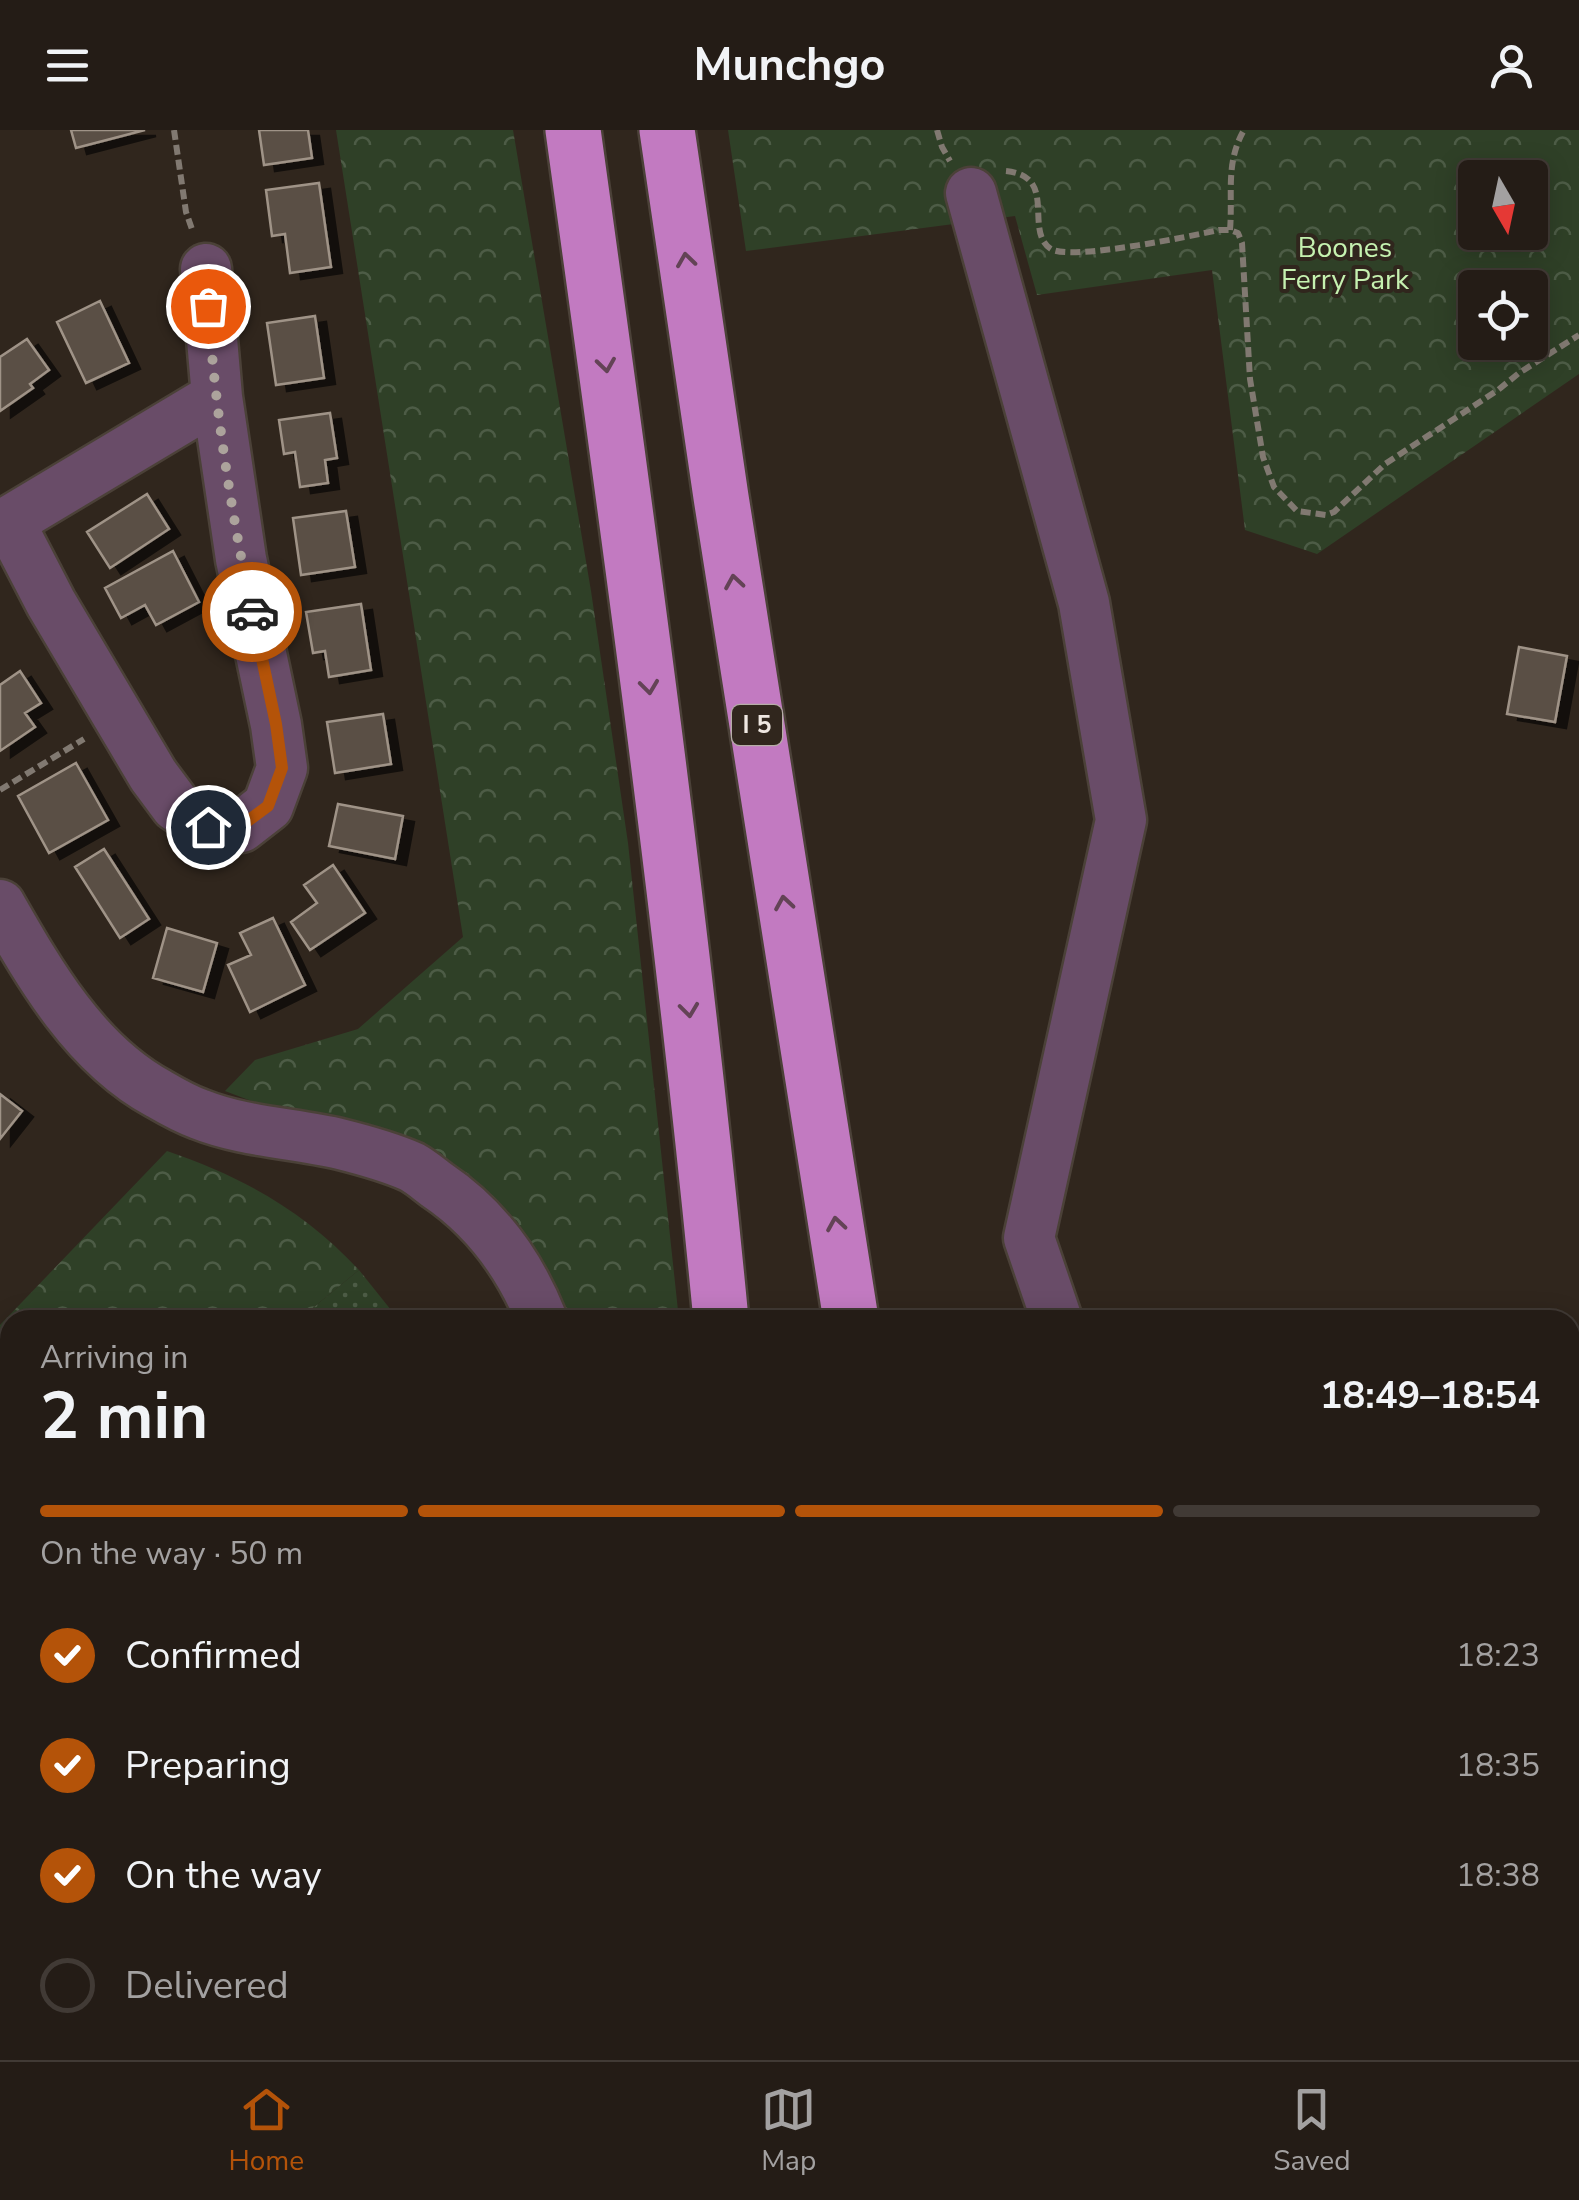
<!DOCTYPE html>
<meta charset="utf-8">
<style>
:root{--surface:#241c16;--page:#302923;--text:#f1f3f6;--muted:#a3a1a1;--line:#413a35;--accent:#b45309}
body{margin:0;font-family:"Nunito Sans",sans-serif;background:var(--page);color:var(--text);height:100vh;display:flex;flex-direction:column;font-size:38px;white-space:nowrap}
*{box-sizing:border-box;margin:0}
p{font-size:32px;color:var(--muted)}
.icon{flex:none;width:55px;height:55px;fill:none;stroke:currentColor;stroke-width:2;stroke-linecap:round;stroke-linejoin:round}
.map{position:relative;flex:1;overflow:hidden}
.drawer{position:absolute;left:0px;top:1180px;width:1580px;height:750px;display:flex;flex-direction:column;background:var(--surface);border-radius:30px 30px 0 0;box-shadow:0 5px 25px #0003,0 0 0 2px var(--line)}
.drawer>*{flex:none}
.needle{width:65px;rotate:171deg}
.controls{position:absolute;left:1458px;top:30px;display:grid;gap:20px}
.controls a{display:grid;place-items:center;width:90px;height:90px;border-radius:10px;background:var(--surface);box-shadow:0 5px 25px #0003,0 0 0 2px var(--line);font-size:50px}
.pin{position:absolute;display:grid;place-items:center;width:85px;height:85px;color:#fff;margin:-42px;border:5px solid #fff;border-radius:50%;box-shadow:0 2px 10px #0007}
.courier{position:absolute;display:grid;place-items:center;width:100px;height:100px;margin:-50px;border:8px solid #b45309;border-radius:50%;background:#fff;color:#222;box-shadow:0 2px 12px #0007}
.summary em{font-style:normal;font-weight:700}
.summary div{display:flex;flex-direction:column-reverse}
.summary{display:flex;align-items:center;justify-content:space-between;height:170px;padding:0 40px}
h1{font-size:65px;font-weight:700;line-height:75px}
.bar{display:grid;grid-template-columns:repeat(4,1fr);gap:15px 10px;align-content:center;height:120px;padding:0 40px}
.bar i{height:12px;border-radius:8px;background:var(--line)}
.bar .selected{background:var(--accent)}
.bar p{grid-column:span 4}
ol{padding:0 40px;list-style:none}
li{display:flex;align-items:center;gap:30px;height:110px}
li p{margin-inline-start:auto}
li .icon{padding:10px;border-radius:50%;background:var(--accent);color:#fff;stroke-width:4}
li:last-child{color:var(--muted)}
li i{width:55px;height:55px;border:5px solid var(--line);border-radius:50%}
header{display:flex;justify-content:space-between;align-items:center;height:130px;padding:0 40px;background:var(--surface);font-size:45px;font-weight:700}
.menu{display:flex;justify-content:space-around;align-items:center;height:140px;border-top:2px solid var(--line);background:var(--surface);font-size:28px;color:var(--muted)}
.menu a{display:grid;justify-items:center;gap:5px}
.menu .selected{color:var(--accent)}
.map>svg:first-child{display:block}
.grass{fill:url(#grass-dots)}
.forest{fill:url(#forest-crowns);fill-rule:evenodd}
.building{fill:#5a4f45;stroke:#9f9387;stroke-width:2.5;filter:url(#shadow)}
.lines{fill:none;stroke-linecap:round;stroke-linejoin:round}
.minor-casing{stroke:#4b4138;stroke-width:55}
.highway-casing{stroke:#4b4138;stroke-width:60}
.path{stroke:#817971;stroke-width:6;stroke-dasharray:10 5;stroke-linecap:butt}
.minor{stroke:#694c68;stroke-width:50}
.highway{stroke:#c27ac1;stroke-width:55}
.oneway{stroke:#634356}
.done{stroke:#aca39c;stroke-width:10;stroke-dasharray:0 18}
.route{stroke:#b45309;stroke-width:12}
.labels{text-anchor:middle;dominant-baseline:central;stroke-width:8;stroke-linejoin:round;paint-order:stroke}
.shield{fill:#30261d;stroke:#b5ada6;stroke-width:2.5}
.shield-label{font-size:25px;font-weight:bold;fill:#eee7e1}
.park-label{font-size:28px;fill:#c5f1b0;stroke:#30261d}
</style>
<header><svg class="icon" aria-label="menu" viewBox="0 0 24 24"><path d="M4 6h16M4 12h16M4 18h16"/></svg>Munchgo<svg class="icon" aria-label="person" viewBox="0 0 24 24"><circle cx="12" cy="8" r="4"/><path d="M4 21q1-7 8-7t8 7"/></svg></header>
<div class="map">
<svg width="1579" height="1930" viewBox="0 0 1579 1930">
<defs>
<pattern id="grass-dots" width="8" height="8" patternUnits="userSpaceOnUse" patternTransform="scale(2.5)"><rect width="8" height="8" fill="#2f4027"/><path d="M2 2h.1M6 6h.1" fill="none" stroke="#4d5c46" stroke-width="1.8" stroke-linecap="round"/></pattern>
<pattern id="forest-crowns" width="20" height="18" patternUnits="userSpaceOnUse" patternTransform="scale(2.5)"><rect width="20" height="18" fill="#2f4027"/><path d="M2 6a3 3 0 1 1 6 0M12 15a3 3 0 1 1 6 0" fill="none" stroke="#4d5c46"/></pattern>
<filter id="shadow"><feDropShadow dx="11" dy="6" stdDeviation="0" flood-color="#0009"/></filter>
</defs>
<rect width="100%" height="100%" fill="#30261d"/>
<!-- grass -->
<path class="grass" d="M359,1140L399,1190H298Z"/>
<!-- forest -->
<path class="forest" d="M336,0H513L591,461L628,713L679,1190H570L546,1137L508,1081L457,1038L393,1007L328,985L262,975L225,961L255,930L358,899L463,807Z
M728,0H1579V244L1317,424L1245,400L1212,140L1037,165L1015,86L746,121ZM1475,48H1530V102H1475ZM1475,158H1530V212H1475Z
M167,1021C243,1047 304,1081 359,1140L298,1190H10V1578L0,1586V1195Z"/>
<!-- building -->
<path class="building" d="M71,0H145L76,18Z
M259,0H308L312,28L264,35Z
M319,53L331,137L290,143L285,104L272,106L266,60Z
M100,171L129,233L86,253L57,192Z
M315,186L324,248L276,255L267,193Z
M27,209L49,240L30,254L33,258L0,281V227Z
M330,283L337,328L325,330L328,353L300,357L295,322L284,324L279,290Z
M147,364L169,399L110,438L87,402Z
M346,381L355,437L301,445L293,388Z
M173,421L199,472L156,495L145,475L121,488L105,458Z
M361,474L371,540L329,547L325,521L313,523L306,482Z
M1519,517L1567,526L1555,592L1507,584Z
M20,541L41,573L25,583L35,597L0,621V555Z
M383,584L391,634L335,643L327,592Z
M76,633L108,690L49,723L18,666Z
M338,674L403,686L395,729L329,716Z
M104,719L149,789L120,808L75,737Z
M333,735L365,783L310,820L291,792L317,773L304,755Z
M273,788L305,855L250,882L228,835L251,825L240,803Z
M167,798L217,813L203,862L153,848Z
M0,964L22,981L0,1009Z
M1579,1454V1507L1570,1508V1455Z
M5,1588L10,1593V1701L0,1711V1592Z
M1570,1698H1579V1772H1570Z
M10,1837V1920H51L47,1925L52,1930H0V1846Z"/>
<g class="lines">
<defs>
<path id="minor" d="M971,63L1084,473L1121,690L1029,1108L1057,1190
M9,392L51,473L153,645L176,676L207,697H241L268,676L282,638L276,595L241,429L217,267L206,139
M0,397L217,267
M0,775C40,845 85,924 159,964C171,971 185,979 199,984C244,1002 293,1003 340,1014C360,1019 394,1029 412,1037C421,1042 429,1049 437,1055C486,1088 520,1135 542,1190
M353,1920L355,1930
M1224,1920L1226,1930
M641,1930L671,1926"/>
<path id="highway" d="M573,0C628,396 683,792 721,1190
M667,0L721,367L851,1190
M793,1920L794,1930
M968,1920L970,1930"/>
</defs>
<!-- minor casing -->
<use href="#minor" class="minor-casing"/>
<!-- highway casing -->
<use href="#highway" class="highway-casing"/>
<!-- path -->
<path class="path" d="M174,0L186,82L193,102
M937,0L942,17L950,31
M1006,41C1059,46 1023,101 1051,119C1071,131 1191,106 1219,100H1230L1238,103L1242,113L1250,249L1263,327L1274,357L1297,381L1326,385L1334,382L1385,334L1498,260L1519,243L1579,205
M1230,100C1233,64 1225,33 1244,0
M0,660L84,609"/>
<!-- minor -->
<use href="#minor" class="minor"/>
<!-- highway -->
<use href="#highway" class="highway"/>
</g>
<!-- one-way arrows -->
<defs><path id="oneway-chevron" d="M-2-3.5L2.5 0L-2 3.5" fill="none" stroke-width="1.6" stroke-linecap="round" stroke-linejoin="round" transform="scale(2.5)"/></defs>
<g class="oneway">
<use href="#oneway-chevron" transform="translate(686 130) rotate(-98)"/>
<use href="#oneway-chevron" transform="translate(606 235) rotate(82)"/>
<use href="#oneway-chevron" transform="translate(734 452) rotate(-99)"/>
<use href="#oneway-chevron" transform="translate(649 557) rotate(83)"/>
<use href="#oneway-chevron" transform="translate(784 773) rotate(-99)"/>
<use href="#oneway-chevron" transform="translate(689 880) rotate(83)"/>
<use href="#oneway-chevron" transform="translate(836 1094) rotate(-99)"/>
</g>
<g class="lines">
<!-- done -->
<path class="done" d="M208,176C215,278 231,381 252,482"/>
<!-- route -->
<path class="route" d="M208,697L241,696L268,676L282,638L276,594L252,482"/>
</g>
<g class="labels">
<!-- shield labels -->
<rect class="shield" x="732" y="575" width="50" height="40" rx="8"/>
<g class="shield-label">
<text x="757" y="595">I 5</text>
</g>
<!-- park labels -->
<g class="park-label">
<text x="1345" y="118">Boones<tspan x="1345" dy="32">Ferry Park</tspan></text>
</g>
</g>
</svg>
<div class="controls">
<a><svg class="needle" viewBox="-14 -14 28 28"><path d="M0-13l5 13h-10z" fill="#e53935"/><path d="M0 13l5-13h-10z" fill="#a3a1a1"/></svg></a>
<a><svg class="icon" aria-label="locate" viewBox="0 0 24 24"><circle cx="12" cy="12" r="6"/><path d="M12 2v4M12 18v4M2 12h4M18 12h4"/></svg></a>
</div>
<div class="pin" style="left:208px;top:176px;background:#ea580c"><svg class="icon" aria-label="bag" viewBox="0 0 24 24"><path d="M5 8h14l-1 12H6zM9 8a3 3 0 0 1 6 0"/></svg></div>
<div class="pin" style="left:208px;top:697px;background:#1f2937"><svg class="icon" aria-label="home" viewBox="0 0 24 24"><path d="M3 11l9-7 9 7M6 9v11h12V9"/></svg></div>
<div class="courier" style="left:252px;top:482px"><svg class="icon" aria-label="car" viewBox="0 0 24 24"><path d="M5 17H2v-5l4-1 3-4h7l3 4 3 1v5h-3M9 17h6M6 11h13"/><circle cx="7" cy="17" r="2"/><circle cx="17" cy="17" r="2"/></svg></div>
<section class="drawer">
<div class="summary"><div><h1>2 min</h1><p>Arriving in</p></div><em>18:49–18:54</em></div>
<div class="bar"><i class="selected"></i><i class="selected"></i><i class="selected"></i><i></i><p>On the way · 50 m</p></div>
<ol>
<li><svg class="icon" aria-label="check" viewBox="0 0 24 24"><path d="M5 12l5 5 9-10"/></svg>Confirmed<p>18:23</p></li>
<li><svg class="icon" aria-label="check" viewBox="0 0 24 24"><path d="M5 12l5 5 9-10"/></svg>Preparing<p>18:35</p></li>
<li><svg class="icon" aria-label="check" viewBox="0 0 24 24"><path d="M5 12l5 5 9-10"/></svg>On the way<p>18:38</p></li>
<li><i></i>Delivered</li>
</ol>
</section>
</div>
<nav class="menu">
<a class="selected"><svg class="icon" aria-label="home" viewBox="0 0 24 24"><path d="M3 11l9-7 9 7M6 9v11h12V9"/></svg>Home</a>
<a><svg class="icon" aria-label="map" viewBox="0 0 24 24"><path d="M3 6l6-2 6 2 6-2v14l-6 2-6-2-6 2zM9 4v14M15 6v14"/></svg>Map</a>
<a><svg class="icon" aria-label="saved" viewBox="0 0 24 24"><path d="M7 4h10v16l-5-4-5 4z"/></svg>Saved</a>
</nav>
